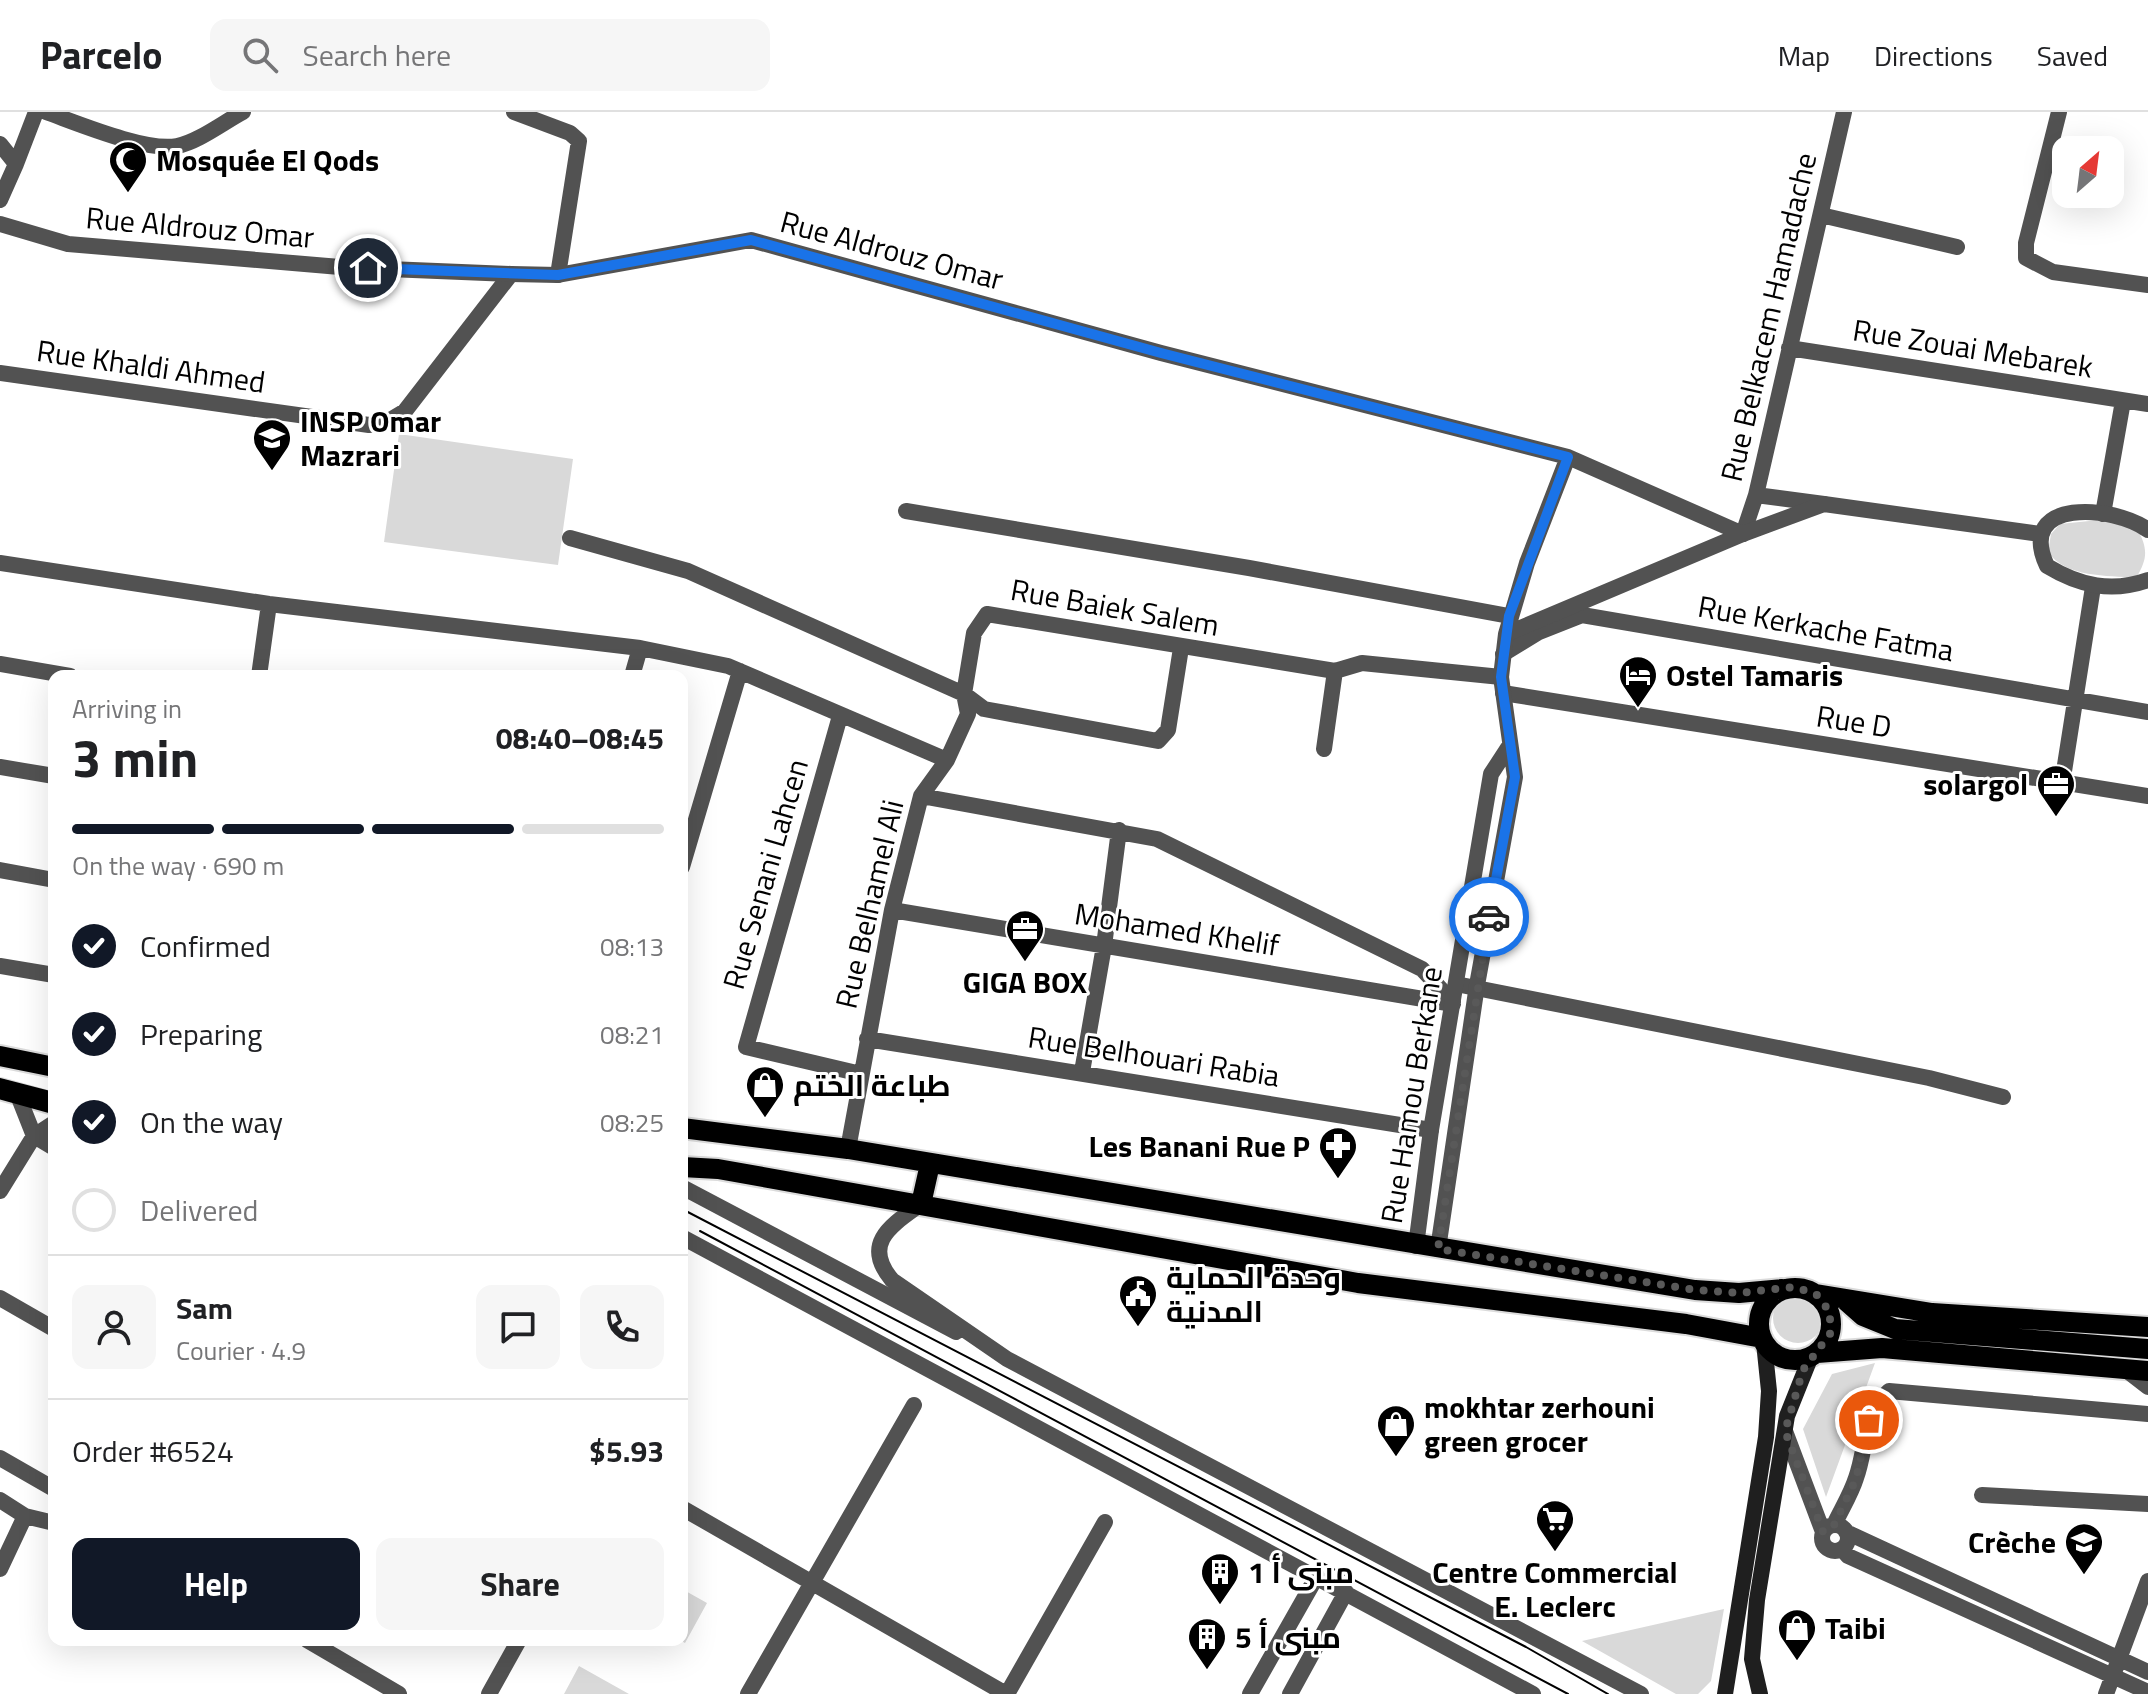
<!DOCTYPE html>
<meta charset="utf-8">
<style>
:root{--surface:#fff;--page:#f6f6f6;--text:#202124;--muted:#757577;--line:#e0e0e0;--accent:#111827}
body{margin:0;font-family:"Titillium Web",Cairo,sans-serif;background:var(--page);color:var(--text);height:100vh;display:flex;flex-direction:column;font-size:30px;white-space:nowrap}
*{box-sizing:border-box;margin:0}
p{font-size:26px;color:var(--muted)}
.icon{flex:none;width:44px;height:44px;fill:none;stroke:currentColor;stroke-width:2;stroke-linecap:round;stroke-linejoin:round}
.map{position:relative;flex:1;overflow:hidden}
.sheet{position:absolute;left:48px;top:558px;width:640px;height:976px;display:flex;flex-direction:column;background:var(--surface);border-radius:16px;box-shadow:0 8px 32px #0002}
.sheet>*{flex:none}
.needle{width:52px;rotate:28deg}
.fabs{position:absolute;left:2052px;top:24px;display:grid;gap:16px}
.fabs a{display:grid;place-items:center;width:72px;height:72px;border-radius:16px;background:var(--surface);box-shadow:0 8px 32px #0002;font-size:40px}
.pin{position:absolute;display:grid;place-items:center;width:68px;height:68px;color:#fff;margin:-34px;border:4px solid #fff;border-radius:50%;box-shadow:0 2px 8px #0007}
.courier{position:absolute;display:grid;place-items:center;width:80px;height:80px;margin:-40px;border:6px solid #1a73e8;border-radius:50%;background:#fff;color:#222;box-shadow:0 2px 10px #0007}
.headline em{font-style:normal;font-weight:700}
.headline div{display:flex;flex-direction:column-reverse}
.headline{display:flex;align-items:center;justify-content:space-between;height:136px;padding:0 24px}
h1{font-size:52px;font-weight:700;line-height:60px}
.bar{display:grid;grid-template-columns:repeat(4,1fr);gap:12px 8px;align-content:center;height:96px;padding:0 24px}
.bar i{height:10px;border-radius:6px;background:var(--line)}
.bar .selected{background:var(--accent)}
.bar p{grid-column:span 4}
.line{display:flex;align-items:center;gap:20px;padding:0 24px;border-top:2px solid var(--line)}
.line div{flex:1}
.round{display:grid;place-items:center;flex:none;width:84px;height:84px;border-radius:16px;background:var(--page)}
ol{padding:0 24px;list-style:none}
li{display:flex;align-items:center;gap:24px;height:88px}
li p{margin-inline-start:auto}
li .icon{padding:8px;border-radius:50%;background:var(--accent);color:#fff;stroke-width:4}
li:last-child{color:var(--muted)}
li i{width:44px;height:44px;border:4px solid var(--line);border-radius:50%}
.action{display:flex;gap:16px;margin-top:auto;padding:16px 24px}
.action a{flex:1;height:92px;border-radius:16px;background:var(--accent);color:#fff;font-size:32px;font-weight:700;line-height:92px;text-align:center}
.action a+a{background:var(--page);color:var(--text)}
header{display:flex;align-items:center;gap:48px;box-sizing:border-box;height:112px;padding:0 40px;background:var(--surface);border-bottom:2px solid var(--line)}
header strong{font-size:38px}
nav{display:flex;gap:44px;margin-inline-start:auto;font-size:28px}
.search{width:560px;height:72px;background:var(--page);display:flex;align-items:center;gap:20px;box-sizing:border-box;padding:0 28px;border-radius:16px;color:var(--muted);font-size:30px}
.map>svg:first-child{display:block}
.green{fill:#d9d9d9}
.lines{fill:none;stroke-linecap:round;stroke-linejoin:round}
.primary-casing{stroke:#dbdbdb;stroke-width:24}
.minor{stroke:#525252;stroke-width:16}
.tertiary{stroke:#525252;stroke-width:16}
.secondary{stroke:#1f1f1f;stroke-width:16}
.primary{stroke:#000;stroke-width:20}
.tram{stroke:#000;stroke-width:2}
.done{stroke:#595959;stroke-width:8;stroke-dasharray:0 14.4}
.route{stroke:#1a73e8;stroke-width:10}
.labels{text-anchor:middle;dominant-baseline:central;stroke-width:6;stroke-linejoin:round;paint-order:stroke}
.poi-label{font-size:30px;font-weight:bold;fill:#000;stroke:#fff;text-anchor:start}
.street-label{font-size:30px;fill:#000;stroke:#fff}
</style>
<header>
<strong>Parcelo</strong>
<div class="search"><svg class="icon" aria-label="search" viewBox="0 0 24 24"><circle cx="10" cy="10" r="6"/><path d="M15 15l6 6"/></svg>Search here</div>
<nav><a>Map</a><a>Directions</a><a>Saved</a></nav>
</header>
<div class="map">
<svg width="2148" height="1582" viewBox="0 0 2148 1582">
<rect width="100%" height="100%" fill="#fff"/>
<!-- green -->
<path class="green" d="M399,322L573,347L558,453L384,430Z
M2099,408L2137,416C2148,437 2148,446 2136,466C2107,463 2066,466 2048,440L2051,422L2060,412Z
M1773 1206a25 25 0 1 1 50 0a25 25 0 1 1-50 0Z
M1875,1251L1826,1385L1803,1317L1832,1262Z
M682,1477L707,1491L685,1531L680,1528Z
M1724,1497L1711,1569L1698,1582H1676L1582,1529Z
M579,1554L629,1582H564Z"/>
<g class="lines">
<defs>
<path id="primary" d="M0,944L54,955
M0,977L54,992
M682,1016L848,1037L1695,1178L1739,1181L1782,1177
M682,1055L718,1057L1358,1171L1686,1212L1762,1226
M921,1092L930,1052
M1759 1212a36 36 0 1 1 72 0a36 36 0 1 1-72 0Z
M1816,1182L1932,1201L2148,1215
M1846,1189L1863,1204L1895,1217L2148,1237
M1817,1241L1882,1236L2148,1259"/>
</defs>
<!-- primary casing -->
<use href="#primary" class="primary-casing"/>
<!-- minor -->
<path class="minor" d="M46,0C77,11 146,40 177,34C198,30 224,10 243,0
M514,0L570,21L579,29L558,163
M2059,0L2026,131V146L2053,160L2148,173
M0,32L16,52L0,88
M16,52L36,0
M1821,103L1957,135
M1789,236L2148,292
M0,261L369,313L385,311L405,299L511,162
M1756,383L1824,392
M906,399L1249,456L1509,504
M2103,402L2123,289
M1743,422L1756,383L1844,0
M570,426L688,459L964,582L974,521L987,502L1335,559L1362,551L1501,565
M0,451L269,492L640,536L728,554L947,648
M1503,542L1539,520L1582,503L2148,600
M0,552L70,564
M259,564L269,492
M632,564L640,536
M1503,581L2148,684
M840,604L746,935L861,962
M1324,637L1335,559
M0,655L54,664
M2062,672L2093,475
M921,684L1157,727L1422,857L1453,890
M682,755L740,559
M0,758L54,768
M892,798L1453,892
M0,854L54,863
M1456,872L1929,966L2003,985
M867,927L1431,1018
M1082,960L1104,834L1119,718
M17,981L34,1024
M34,1024L54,1036
M848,1037L892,798L921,684L947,648L968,602L964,582L984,597L1158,629L1168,618L1181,536
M682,1075L956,1220
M0,1079L34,1024L54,1011
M921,1092C892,1113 861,1131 892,1168L1007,1247L1641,1582
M682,1125L1533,1582
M0,1186L54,1217
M2126,1258L2148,1275
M1785,1319L1823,1420
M0,1346L54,1377
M1982,1383L2148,1392
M0,1388L25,1404L54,1411
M682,1396L1006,1582
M1822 1426a13 13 0 1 1 26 0a13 13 0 1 1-26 0Z
M1834,1413C1841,1398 1851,1382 1856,1366C1867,1336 1863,1301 1889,1279L2148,1302
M1846,1420L2148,1560
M1842,1437L1848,1444L2148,1580
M0,1457L25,1404
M307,1528L399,1582
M489,1582L519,1528
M748,1582L914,1293
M1007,1582L1105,1410
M1250,1582L1317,1464
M1290,1582L1346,1480
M2106,1582L2148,1469"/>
<!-- tertiary -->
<path class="tertiary" d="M0,112L68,132L340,155L511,162L558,163L751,128L1161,241L1568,345L1743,422
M2148,418C2114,393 2015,385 2047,454C2080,474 2112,481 2148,468
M1506,522L1527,451L1568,345
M1416,1134L1431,1018L1491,662L1508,636
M1438,1137L1477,873L1515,665L1501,565L1506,522L1743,422L1824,392L2040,422"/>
<!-- secondary -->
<path class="secondary" d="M1725,1582L1766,1325L1769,1279L1764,1231
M1760,1582L1752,1547L1757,1488L1787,1304L1811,1244"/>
<!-- primary -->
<use href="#primary" class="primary"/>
<!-- tram -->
<path class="tram" d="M0,967L54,981
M682,1097L1526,1535L1608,1582
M700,1119L1568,1582"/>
</g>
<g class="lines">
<!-- done -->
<path class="done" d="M1489,805L1438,1137L1695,1178L1739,1181L1794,1175L1816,1182L1830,1200V1222L1803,1258L1785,1319L1823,1420L1834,1413L1856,1367L1869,1308"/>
<!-- route -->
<path class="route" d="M368,156L558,163L751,128L1161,241L1568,345L1509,504L1501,565L1515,665L1489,805"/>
</g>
<!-- icons -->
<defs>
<symbol id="mosque-pin" viewBox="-11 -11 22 30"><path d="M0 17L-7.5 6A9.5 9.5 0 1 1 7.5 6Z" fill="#000" stroke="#fff"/><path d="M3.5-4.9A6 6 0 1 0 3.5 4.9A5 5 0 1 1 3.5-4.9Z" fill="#fff"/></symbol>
<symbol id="university-pin" viewBox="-11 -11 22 30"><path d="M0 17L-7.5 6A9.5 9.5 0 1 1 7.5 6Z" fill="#000" stroke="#fff"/><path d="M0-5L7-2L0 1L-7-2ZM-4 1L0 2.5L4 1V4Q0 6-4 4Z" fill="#fff"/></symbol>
<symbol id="hotel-pin" viewBox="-11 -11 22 30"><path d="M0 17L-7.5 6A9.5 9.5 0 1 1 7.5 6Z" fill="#000" stroke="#fff"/><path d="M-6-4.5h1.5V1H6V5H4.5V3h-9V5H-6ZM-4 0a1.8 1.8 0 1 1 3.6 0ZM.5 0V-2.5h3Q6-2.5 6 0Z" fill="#fff"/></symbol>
<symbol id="office-pin" viewBox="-11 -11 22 30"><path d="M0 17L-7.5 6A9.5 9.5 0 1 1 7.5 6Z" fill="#000" stroke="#fff"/><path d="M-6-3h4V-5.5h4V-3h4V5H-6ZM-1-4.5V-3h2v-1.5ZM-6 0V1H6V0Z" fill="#fff"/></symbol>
<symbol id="shop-pin" viewBox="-11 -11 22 30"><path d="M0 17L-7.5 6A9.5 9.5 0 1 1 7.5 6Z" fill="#000" stroke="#fff"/><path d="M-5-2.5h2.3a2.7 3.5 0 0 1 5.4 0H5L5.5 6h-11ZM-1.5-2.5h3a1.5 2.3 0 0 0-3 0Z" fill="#fff"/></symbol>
<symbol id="pharmacy-pin" viewBox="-11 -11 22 30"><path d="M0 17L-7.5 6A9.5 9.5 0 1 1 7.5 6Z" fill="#000" stroke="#fff"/><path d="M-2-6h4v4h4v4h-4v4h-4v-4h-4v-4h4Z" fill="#fff"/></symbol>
<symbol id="civic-pin" viewBox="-11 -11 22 30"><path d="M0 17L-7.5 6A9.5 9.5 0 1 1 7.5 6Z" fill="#000" stroke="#fff"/><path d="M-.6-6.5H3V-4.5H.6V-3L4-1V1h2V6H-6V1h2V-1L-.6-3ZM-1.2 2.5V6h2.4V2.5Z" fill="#fff"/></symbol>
<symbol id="supermarket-pin" viewBox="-11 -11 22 30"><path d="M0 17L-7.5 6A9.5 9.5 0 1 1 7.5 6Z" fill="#000" stroke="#fff"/><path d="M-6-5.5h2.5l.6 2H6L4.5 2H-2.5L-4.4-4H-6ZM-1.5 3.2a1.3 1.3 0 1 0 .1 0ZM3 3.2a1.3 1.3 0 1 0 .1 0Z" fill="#fff"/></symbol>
<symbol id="school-pin" viewBox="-11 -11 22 30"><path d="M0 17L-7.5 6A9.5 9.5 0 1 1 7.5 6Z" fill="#000" stroke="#fff"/><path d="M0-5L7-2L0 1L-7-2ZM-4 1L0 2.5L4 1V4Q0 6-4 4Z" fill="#fff"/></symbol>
<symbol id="building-pin" viewBox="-11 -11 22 30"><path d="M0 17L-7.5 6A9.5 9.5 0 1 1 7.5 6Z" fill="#000" stroke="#fff"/><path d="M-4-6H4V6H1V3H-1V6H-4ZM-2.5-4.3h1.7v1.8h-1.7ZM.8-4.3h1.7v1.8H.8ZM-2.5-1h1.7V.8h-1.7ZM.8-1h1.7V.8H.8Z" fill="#fff"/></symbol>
</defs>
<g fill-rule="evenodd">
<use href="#mosque-pin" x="106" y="26" width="44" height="60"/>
<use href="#university-pin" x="250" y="304" width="44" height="60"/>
<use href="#hotel-pin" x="1616" y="541" width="44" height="60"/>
<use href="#office-pin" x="2034" y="650" width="44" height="60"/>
<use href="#office-pin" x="1003" y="795" width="44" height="60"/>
<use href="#shop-pin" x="743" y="951" width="44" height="60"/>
<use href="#pharmacy-pin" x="1316" y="1012" width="44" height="60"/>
<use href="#civic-pin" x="1116" y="1160" width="44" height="60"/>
<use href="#shop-pin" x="1374" y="1290" width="44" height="60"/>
<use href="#supermarket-pin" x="1533" y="1385" width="44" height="60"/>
<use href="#school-pin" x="2062" y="1408" width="44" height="60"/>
<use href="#building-pin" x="1198" y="1438" width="44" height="60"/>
<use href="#shop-pin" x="1775" y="1494" width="44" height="60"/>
<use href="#building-pin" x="1185" y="1503" width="44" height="60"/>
</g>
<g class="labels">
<!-- poi labels -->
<g class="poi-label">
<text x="156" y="48">Mosquée El Qods</text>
<text x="300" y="309">INSP Omar<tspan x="300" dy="34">Mazrari</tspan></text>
<text x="1666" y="563">Ostel Tamaris</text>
<text x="2028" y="672" text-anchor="end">solargol</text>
<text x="1025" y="870" text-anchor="middle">GIGA BOX</text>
<text x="793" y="973">طباعة الختم</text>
<text x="1310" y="1034" text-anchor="end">Les Banani Rue P</text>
<text x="1166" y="1165">وحدة الحماية<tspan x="1166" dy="34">المدنية</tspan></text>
<text x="1424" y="1295">mokhtar zerhouni<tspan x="1424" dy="34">green grocer</tspan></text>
<text x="2056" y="1430" text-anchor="end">Crèche</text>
<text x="1248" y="1460">مبنى أ 1</text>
<text x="1555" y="1460" text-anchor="middle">Centre Commercial<tspan x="1555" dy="34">E. Leclerc</tspan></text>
<text x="1825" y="1516">Taibi</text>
<text x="1235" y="1525">مبنى أ 5</text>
</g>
<!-- street labels -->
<g class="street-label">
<text transform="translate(200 115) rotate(5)">Rue Aldrouz Omar</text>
<text transform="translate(892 138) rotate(15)">Rue Aldrouz Omar</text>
<text transform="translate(1768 205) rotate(-77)">Rue Belkacem Hamadache</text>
<text transform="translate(1973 236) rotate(9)">Rue Zouai Mebarek</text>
<text transform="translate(151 254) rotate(8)">Rue Khaldi Ahmed</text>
<text transform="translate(1115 495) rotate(10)">Rue Baiek Salem</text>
<text transform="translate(1826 516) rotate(10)">Rue Kerkache Fatma</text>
<text transform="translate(1854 609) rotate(9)">Rue D</text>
<text transform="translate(765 762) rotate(-74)">Rue Senani Lahcen</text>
<text transform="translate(869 792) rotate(-77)">Rue Belhamel Ali</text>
<text transform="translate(1177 817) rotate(9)">Mohamed Khelif</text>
<text transform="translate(1154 944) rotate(9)">Rue Belhouari Rabia</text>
<text transform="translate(1411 983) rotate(-81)">Rue Hamou Berkane</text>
</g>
</g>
</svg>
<div class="fabs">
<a><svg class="needle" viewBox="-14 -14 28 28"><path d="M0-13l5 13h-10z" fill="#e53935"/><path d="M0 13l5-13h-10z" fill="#757577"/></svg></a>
</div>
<div class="pin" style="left:1869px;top:1308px;background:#ea580c"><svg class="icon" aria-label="bag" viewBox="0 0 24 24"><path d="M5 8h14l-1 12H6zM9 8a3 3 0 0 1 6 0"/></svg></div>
<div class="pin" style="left:368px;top:156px;background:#1f2937"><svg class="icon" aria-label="home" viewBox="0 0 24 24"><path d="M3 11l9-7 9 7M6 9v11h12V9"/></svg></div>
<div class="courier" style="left:1489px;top:805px"><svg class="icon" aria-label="car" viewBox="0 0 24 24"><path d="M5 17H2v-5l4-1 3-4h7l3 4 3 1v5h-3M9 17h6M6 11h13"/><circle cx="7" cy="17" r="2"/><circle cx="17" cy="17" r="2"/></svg></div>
<section class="sheet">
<div class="headline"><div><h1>3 min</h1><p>Arriving in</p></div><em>08:40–08:45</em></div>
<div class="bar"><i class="selected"></i><i class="selected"></i><i class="selected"></i><i></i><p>On the way · 690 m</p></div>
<ol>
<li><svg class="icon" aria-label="check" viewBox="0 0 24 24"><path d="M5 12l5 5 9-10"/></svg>Confirmed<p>08:13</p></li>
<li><svg class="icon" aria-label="check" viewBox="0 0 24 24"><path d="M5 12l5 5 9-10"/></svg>Preparing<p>08:21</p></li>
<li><svg class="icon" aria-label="check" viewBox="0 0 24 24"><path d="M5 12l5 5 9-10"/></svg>On the way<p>08:25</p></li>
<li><i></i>Delivered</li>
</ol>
<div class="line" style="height:144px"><a class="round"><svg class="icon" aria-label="person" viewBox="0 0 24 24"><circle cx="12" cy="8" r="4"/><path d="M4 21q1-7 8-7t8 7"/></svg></a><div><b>Sam</b><p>Courier · 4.9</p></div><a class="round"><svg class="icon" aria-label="chat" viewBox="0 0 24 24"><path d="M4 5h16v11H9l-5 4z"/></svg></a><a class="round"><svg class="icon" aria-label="phone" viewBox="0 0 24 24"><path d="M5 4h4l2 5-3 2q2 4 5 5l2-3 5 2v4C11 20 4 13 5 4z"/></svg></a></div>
<div class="line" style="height:104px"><div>Order #6524</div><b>$5.93</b></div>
<div class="action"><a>Help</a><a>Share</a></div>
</section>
</div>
